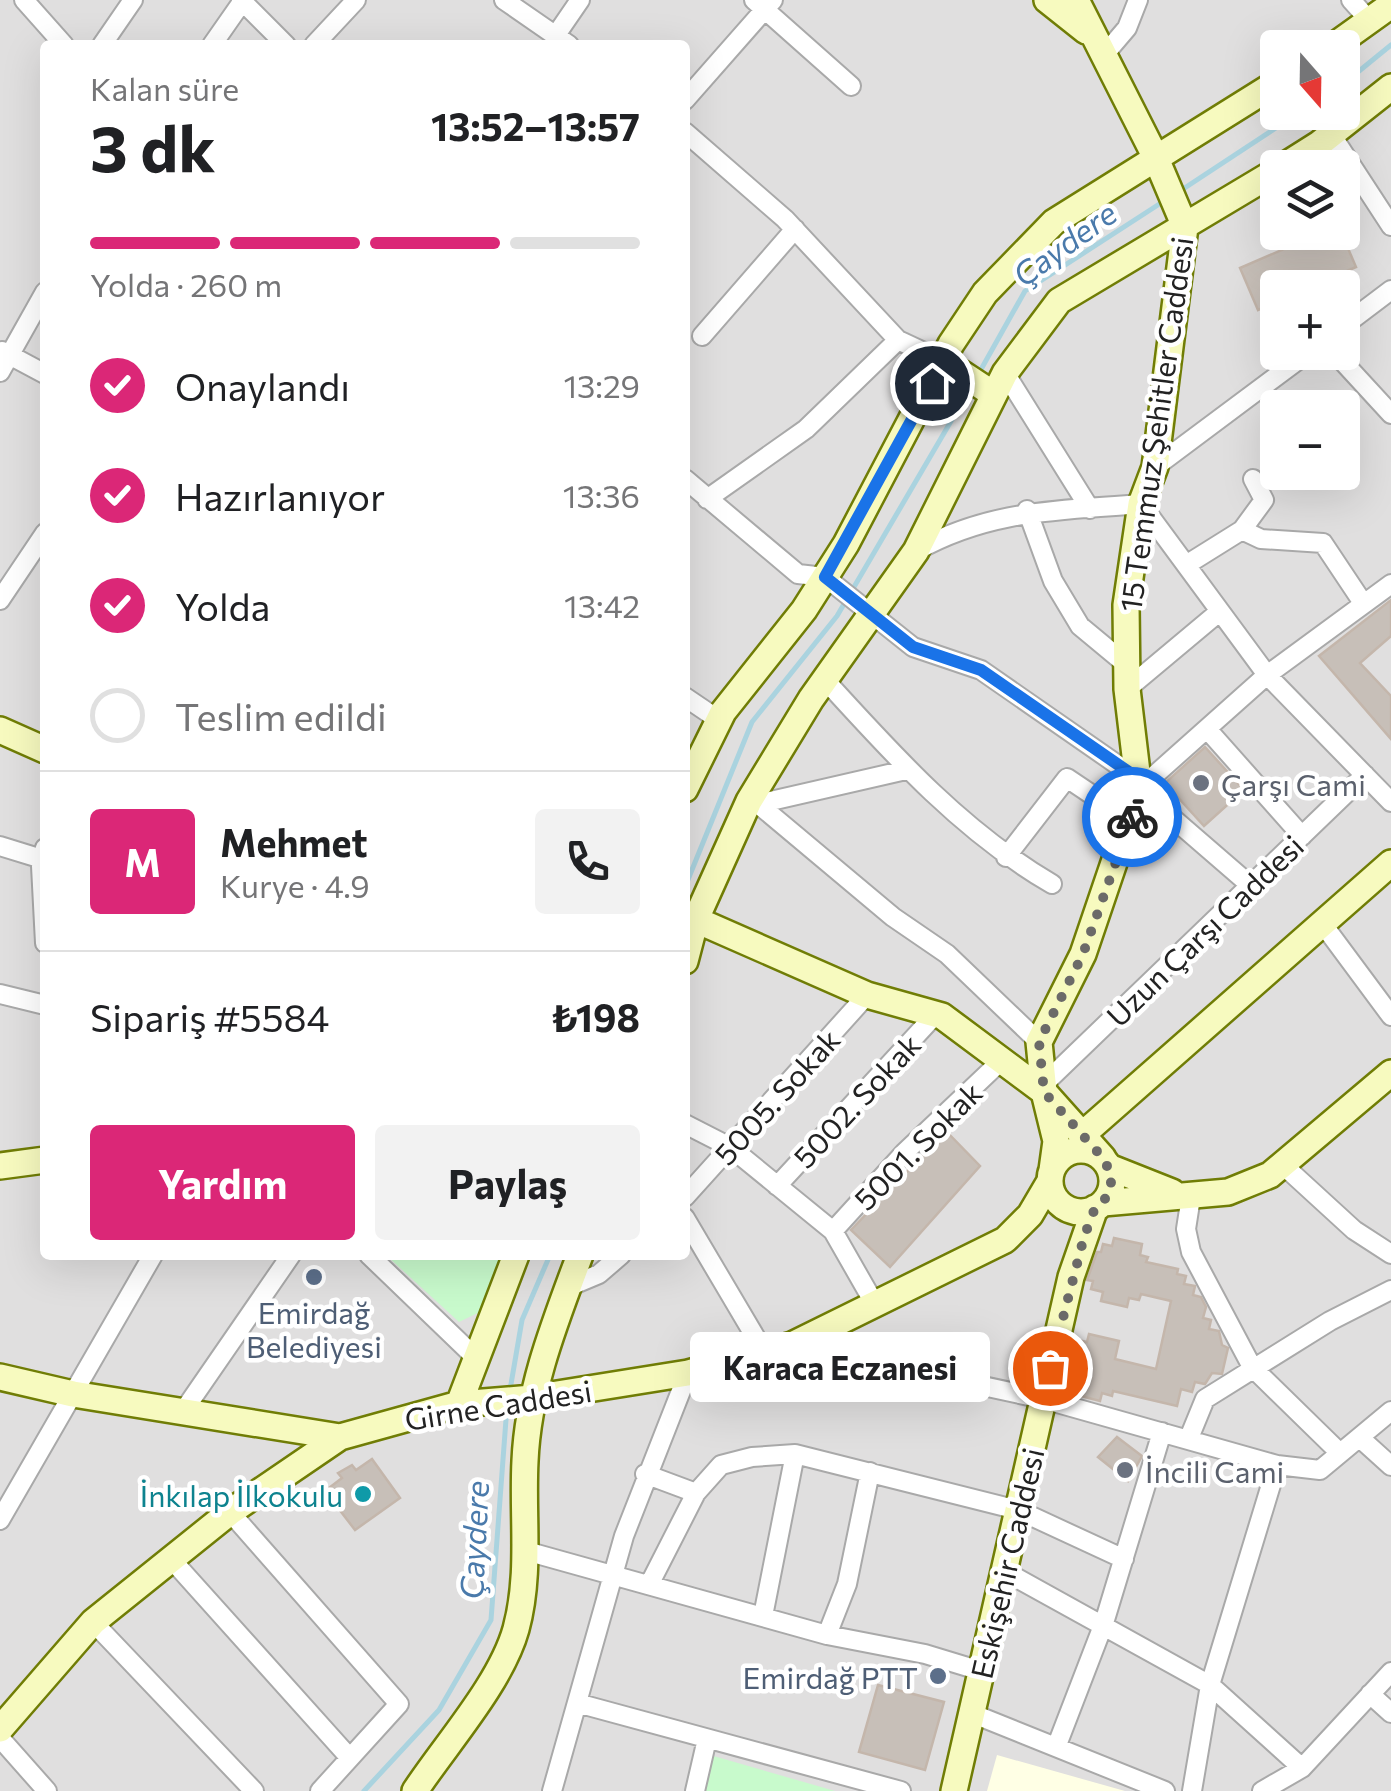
<!DOCTYPE html>
<html lang="tr">
<meta charset="utf-8">
<style>
:root{--surface:#fff;--page:#f2f2f2;--text:#202124;--muted:#757577;--line:#e0e0e0;--accent:#db2777}
body{margin:0;font-family:Commissioner,sans-serif;background:var(--page);color:var(--text);height:100vh;display:flex;flex-direction:column;font-size:38px;white-space:nowrap}
*{box-sizing:border-box;margin:0}
p{font-size:32px;color:var(--muted)}
.icon{flex:none;width:55px;height:55px;fill:none;stroke:currentColor;stroke-width:2;stroke-linecap:round;stroke-linejoin:round}
.map{position:relative;flex:1;overflow:hidden}
.sheet{position:absolute;left:40px;top:40px;width:650px;height:1220px;display:flex;flex-direction:column;background:var(--surface);border-radius:10px;box-shadow:0 10px 40px #0002}
.sheet>*{flex:none}
.needle{width:65px;rotate:160deg}
.controls{position:absolute;left:1260px;top:30px;display:grid;gap:20px}
.controls a{display:grid;place-items:center;width:100px;height:100px;border-radius:10px;background:var(--surface);box-shadow:0 10px 40px #0002;font-size:50px}
.pin{position:absolute;display:grid;place-items:center;width:85px;height:85px;color:#fff;margin:-42px;border:5px solid #fff;border-radius:50%;box-shadow:0 2px 10px #0007}
.courier{position:absolute;display:grid;place-items:center;width:100px;height:100px;margin:-50px;border:8px solid #1a73e8;border-radius:50%;background:#fff;color:#222;box-shadow:0 2px 12px #0007}
.bubble{position:absolute;height:70px;border-radius:10px;background:var(--surface);box-shadow:0 10px 40px #0002;font-size:32px;font-weight:700;line-height:70px;text-align:center}
.overview em{font-style:normal;font-weight:700}
.overview div{display:flex;flex-direction:column-reverse}
.overview{display:flex;align-items:center;justify-content:space-between;height:170px;padding:0 50px}
h1{font-size:65px;font-weight:700;line-height:75px}
.bar{display:grid;grid-template-columns:repeat(4,1fr);gap:15px 10px;align-content:center;height:120px;padding:0 50px}
.bar i{height:12px;border-radius:8px;background:var(--line)}
.bar .current{background:var(--accent)}
.bar p{grid-column:span 4}
.line{display:flex;align-items:center;gap:25px;padding:0 50px;border-top:2px solid var(--line)}
.line div{flex:1}
.round{display:grid;place-items:center;flex:none;width:105px;height:105px;border-radius:10px;background:var(--page)}
ol{padding:0 50px;list-style:none}
li{display:flex;align-items:center;gap:30px;height:110px}
li p{margin-inline-start:auto}
li .icon{padding:10px;border-radius:50%;background:var(--accent);color:#fff;stroke-width:4}
li:last-child{color:var(--muted)}
li i{width:55px;height:55px;border:5px solid var(--line);border-radius:50%}
.button{display:flex;gap:20px;margin-top:auto;padding:20px 50px}
.button a{flex:1;height:115px;border-radius:10px;background:var(--accent);color:#fff;font-size:40px;font-weight:700;line-height:115px;text-align:center}
.button a+a{background:var(--page);color:var(--text)}
.map>svg:first-child{display:block}
.residential{fill:#e0dfdf;fill-rule:evenodd}
.education{fill:#ffffe5}
.park{fill:#c8facc}
.lines{fill:none;stroke-linecap:round;stroke-linejoin:round}
.stream{stroke:#aad3df;stroke-width:5}
.building{fill:#c7bfb8;stroke:#c4b6ab;stroke-width:2.5}
.street-casing{stroke:#a9a9a9;stroke-width:22}
.secondary-casing{stroke:#707d05;stroke-width:30}
.street{stroke:#fff;stroke-width:18}
.secondary{stroke:#f7fabf;stroke-width:25}
.done{stroke:#6b6a68;stroke-width:10;stroke-dasharray:0 18}
.route{stroke:#1a73e8;stroke-width:12}
.worship-dot{fill:#6b7280;stroke:#fff;stroke-width:4}
.service-dot{fill:#5c6f8a;stroke:#fff;stroke-width:4}
.culture-dot{fill:#0f9aa8;stroke:#fff;stroke-width:4}
.labels{text-anchor:middle;dominant-baseline:central;stroke-width:9;stroke-linejoin:round;paint-order:stroke}
.street-label{font-size:30px;fill:#222;stroke:#fff}
.worship-label{font-size:30px;fill:#5b616d;stroke:#fff;text-anchor:start}
.service-label{font-size:30px;fill:#4e5e75;stroke:#fff}
.culture-label{font-size:30px;fill:#0d838f;stroke:#fff;text-anchor:end}
.water-label{font-size:32px;font-style:italic;fill:#4a7aab;stroke:#fff}
</style>
<div class="map">
<svg width="1391" height="1791" viewBox="0 0 1391 1791">
<rect width="100%" height="100%" fill="#f2efe9"/>
<!-- residential -->
<path class="residential" d="M0,0H1391V1791H0ZM45,45H685V1255H45ZM1278,48H1342V112H1278ZM1278,168H1342V232H1278ZM1278,288H1342V352H1278ZM1278,408H1342V472H1278Z"/>
<!-- education -->
<path class="education" d="M997,1755L1125,1791H987Z"/>
<!-- park -->
<path class="park" d="M386,1255H507L486,1309L459,1322Z
M710,1755L835,1791H701Z"/>
<g class="lines">
<!-- stream -->
<path class="stream" d="M1342,85L1391,45
M1177,193L1300,112
M979,373L1025,291L1164,201
M685,887L752,722L837,616L971,387
M510,1390L522,1320L550,1255
M364,1791L439,1710L491,1620L507,1406"/>
</g>
<!-- building -->
<path class="building" d="M1323,232H1341L1356,267L1309,288H1278V301L1258,310L1240,268Z
M1391,600V636L1360,663L1391,696V739L1319,656Z
M1205,747L1244,790L1204,826L1165,783Z
M946,1131L980,1166L890,1267L851,1230Z
M1114,1238L1142,1244L1140,1255L1148,1257L1146,1262L1178,1269L1177,1274L1186,1276L1184,1284L1195,1286L1193,1295L1201,1297L1206,1307L1203,1318L1211,1320L1209,1329L1219,1331L1222,1345L1228,1348L1222,1374L1212,1373L1205,1384L1195,1382L1192,1392L1181,1389L1177,1406L1113,1391L1112,1396L1102,1393L1100,1401L1073,1394L1075,1385L1067,1383L1072,1347L1076,1348L1078,1340L1087,1342L1089,1334L1119,1341L1115,1359L1156,1369L1171,1301L1141,1294L1139,1300L1129,1298L1127,1307L1101,1301L1103,1292L1091,1289L1093,1281L1087,1280L1097,1252H1101L1103,1244L1112,1246Z
M1117,1437L1142,1456L1128,1481L1098,1457Z
M372,1459L400,1498L355,1530L325,1491L342,1478L338,1473L352,1465L356,1470Z
M878,1685L944,1702L925,1770L859,1752Z"/>
<g class="lines">
<defs>
<path id="street" d="M24,0L64,45
M241,0L286,45
M504,0L569,45
M754,0L851,86
M1351,0L1369,20
M556,35L580,0
M102,45L133,0
M212,45L242,2
M314,45L356,0
M1104,55L1127,28L1138,0
M685,100L773,0
M685,132L785,219L898,340L943,361
M1331,134L1391,226
M1342,327L1391,290
M702,336L795,229
M2,351L45,374
M1334,352L1391,414
M0,372L45,292
M1005,373L1090,509
M1155,467L1309,352
M685,479L798,574L825,577L913,647L981,670L1135,777
M707,499L806,429L898,340
M1027,510L1053,581L1080,626L1127,665
M1242,530L1264,500L1253,479
M916,551C991,509 1059,511 1141,504L1267,675L1391,802
M1186,565L1242,530L1261,539L1323,543L1363,603
M0,600L45,533
M826,681C895,757 964,833 1052,884
M1127,689L1219,612
M685,697L719,720
M1207,729L1302,836
M749,801L758,804L893,917L947,954L1039,1042
M758,804L906,770
M0,846L42,859
M45,848L41,866L45,943
M1006,857L1067,778L1131,821
M1250,885L1139,789L1267,675L1391,584
M1322,923L1391,1016
M0,994L45,1005
M1044,1084L1365,775
M685,1124L730,1147L833,1231L873,1301
M1283,1165L1354,1230L1391,1254
M777,1186L935,1015
M685,1197L867,995
M1191,1197L1186,1229L1191,1252L1252,1367L1340,1453
M685,1218L763,1350
M833,1231L905,1152L1002,1060
M369,1255L476,1358
M568,1287L599,1274L621,1255
M793,1345L1043,1399L1277,1465L1320,1470L1391,1411
M182,1413L291,1255
M1189,1438L1205,1399L1330,1321L1391,1290
M1360,1438L1391,1466
M645,1474L696,1493
M230,1512L399,1704L320,1791
M0,1520L153,1255
M526,1551L827,1635L925,1654L981,1671
M172,1560L349,1757
M1004,1571L1210,1685L1302,1768
M649,1585L696,1493L721,1465L752,1457L795,1454L1018,1510L1124,1559
M763,1616L795,1454
M93,1622L254,1791
M827,1635L847,1584L870,1472
M1370,1694L1391,1713
M577,1703L901,1791
M971,1713L1165,1791
M0,1738L47,1791
M1057,1745L1104,1623L1162,1432
M552,1791L624,1536L688,1373
M695,1791L707,1739
M1192,1791L1210,1685L1277,1465
M1262,1791L1302,1768L1391,1672"/>
<path id="secondary" d="M1047,0L1086,31
M1331,48L1391,5
M1281,168L1319,144L1391,87
M943,361L993,394
M0,730L45,750
M685,789L723,712L804,610L846,544L951,344L985,293L1054,222L1278,82
M685,915L867,995L942,1016L1044,1092L1103,1158
M685,961L696,919L749,801L811,699L916,551L1005,373L1059,301L1278,170
M1082,1135L1391,863
M1050 1181a31 31 0 1 1 62 0a31 31 0 1 1-62 0Z
M0,1166L45,1160
M1109,1167L1172,1192
M1052,1170L1056,1141L1044,1092L1039,1042L1083,954L1139,789L1127,689L1126,605L1141,504L1155,467L1185,227L1155,156L1076,0
M1103,1203L1228,1192L1270,1175L1391,1073
M0,1377L73,1394L340,1437
M459,1404L516,1255
M0,1729L93,1622L230,1512L340,1437L459,1404L532,1398L688,1373L792,1345L1005,1240L1030,1215L1050,1181
M415,1791C446,1744 501,1683 516,1629C531,1574 522,1517 525,1461C528,1389 555,1322 580,1255
M954,1791L1071,1277L1095,1208"/>
</defs>
<!-- street casing -->
<use href="#street" class="street-casing"/>
<!-- secondary casing -->
<use href="#secondary" class="secondary-casing"/>
<!-- street -->
<use href="#street" class="street"/>
<!-- secondary -->
<use href="#secondary" class="secondary"/>
</g>
<g class="lines">
<!-- done -->
<path class="done" d="M1050,1368L1084,1237L1095,1208L1109,1195L1112,1176L1103,1158L1044,1092L1039,1042L1083,954L1132,817"/>
<!-- route -->
<path class="route" d="M932,383L825,577L913,647L981,670L1136,777L1139,788L1132,817"/>
</g>
<!-- markers -->
<g class="worship-dot">
<circle cx="1201" cy="783" r="10"/>
<circle cx="1125" cy="1470" r="10"/>
</g>
<g class="service-dot">
<circle cx="314" cy="1277" r="10"/>
<circle cx="938" cy="1676" r="10"/>
</g>
<circle class="culture-dot" cx="363" cy="1494" r="10"/>
<g class="labels">
<!-- street labels -->
<g class="street-label">
<text transform="translate(1155 424) rotate(-82)">15 Temmuz Şehitler Caddesi</text>
<text transform="translate(1204 930) rotate(-44)">Uzun Çarşı Caddesi</text>
<text transform="translate(776 1096) rotate(-48)">5005. Sokak</text>
<text transform="translate(856 1100) rotate(-47)">5002. Sokak</text>
<text transform="translate(917 1145) rotate(-45)">5001. Sokak</text>
<text transform="translate(498 1404) rotate(-9)">Girne Caddesi</text>
<text transform="translate(1006 1563) rotate(-77)">Eskişehir Caddesi</text>
</g>
<!-- worship labels -->
<g class="worship-label">
<text x="1221" y="783">Çarşı Cami</text>
<text x="1145" y="1470">İncili Cami</text>
</g>
<!-- service labels -->
<g class="service-label">
<text x="314" y="1311">Emirdağ<tspan x="314" dy="34">Belediyesi</tspan></text>
<text x="918" y="1676" text-anchor="end">Emirdağ PTT</text>
</g>
<!-- culture labels -->
<g class="culture-label">
<text x="343" y="1494">İnkılap İlkokulu</text>
</g>
<!-- water labels -->
<g class="water-label">
<text transform="translate(1064 243) rotate(-36)">Çaydere</text>
<text transform="translate(473 1540) rotate(-87)">Çaydere</text>
</g>
</g>
</svg>
<div class="controls">
<a><svg class="needle" viewBox="-14 -14 28 28"><path d="M0-13l5 13h-10z" fill="#e53935"/><path d="M0 13l5-13h-10z" fill="#757577"/></svg></a>
<a><svg class="icon" aria-label="layers" viewBox="0 0 24 24"><path d="M12 4l9 5-9 5-9-5zM3 14l9 5 9-5"/></svg></a>
<a>+</a>
<a>−</a>
</div>
<div class="pin" style="left:1050px;top:1368px;background:#ea580c"><svg class="icon" aria-label="bag" viewBox="0 0 24 24"><path d="M5 8h14l-1 12H6zM9 8a3 3 0 0 1 6 0"/></svg></div>
<div class="pin" style="left:932px;top:383px;background:#1f2937"><svg class="icon" aria-label="home" viewBox="0 0 24 24"><path d="M3 11l9-7 9 7M6 9v11h12V9"/></svg></div>
<div class="courier" style="left:1132px;top:817px"><svg class="icon" aria-label="bike" viewBox="0 0 24 24"><circle cx="6" cy="16" r="4"/><circle cx="18" cy="16" r="4"/><path d="M6 16l4-8h5l3 8M10 8l3 8H6M13 5h3"/></svg></div>
<div class="bubble" style="left:690px;top:1332px;width:300px">Karaca Eczanesi</div>
<section class="sheet">
<div class="overview"><div><h1>3 dk</h1><p>Kalan süre</p></div><em>13:52–13:57</em></div>
<div class="bar"><i class="current"></i><i class="current"></i><i class="current"></i><i></i><p>Yolda · 260 m</p></div>
<ol>
<li><svg class="icon" aria-label="check" viewBox="0 0 24 24"><path d="M5 12l5 5 9-10"/></svg>Onaylandı<p>13:29</p></li>
<li><svg class="icon" aria-label="check" viewBox="0 0 24 24"><path d="M5 12l5 5 9-10"/></svg>Hazırlanıyor<p>13:36</p></li>
<li><svg class="icon" aria-label="check" viewBox="0 0 24 24"><path d="M5 12l5 5 9-10"/></svg>Yolda<p>13:42</p></li>
<li><i></i>Teslim edildi</li>
</ol>
<div class="line" style="height:180px"><b class="round" style="background:var(--accent);color:#fff">M</b><div><b>Mehmet</b><p>Kurye · 4.9</p></div><a class="round"><svg class="icon" aria-label="phone" viewBox="0 0 24 24"><path d="M5 4h4l2 5-3 2q2 4 5 5l2-3 5 2v4C11 20 4 13 5 4z"/></svg></a></div>
<div class="line" style="height:130px"><div>Sipariş #5584</div><b>₺198</b></div>
<div class="button"><a>Yardım</a><a>Paylaş</a></div>
</section>
</div>
